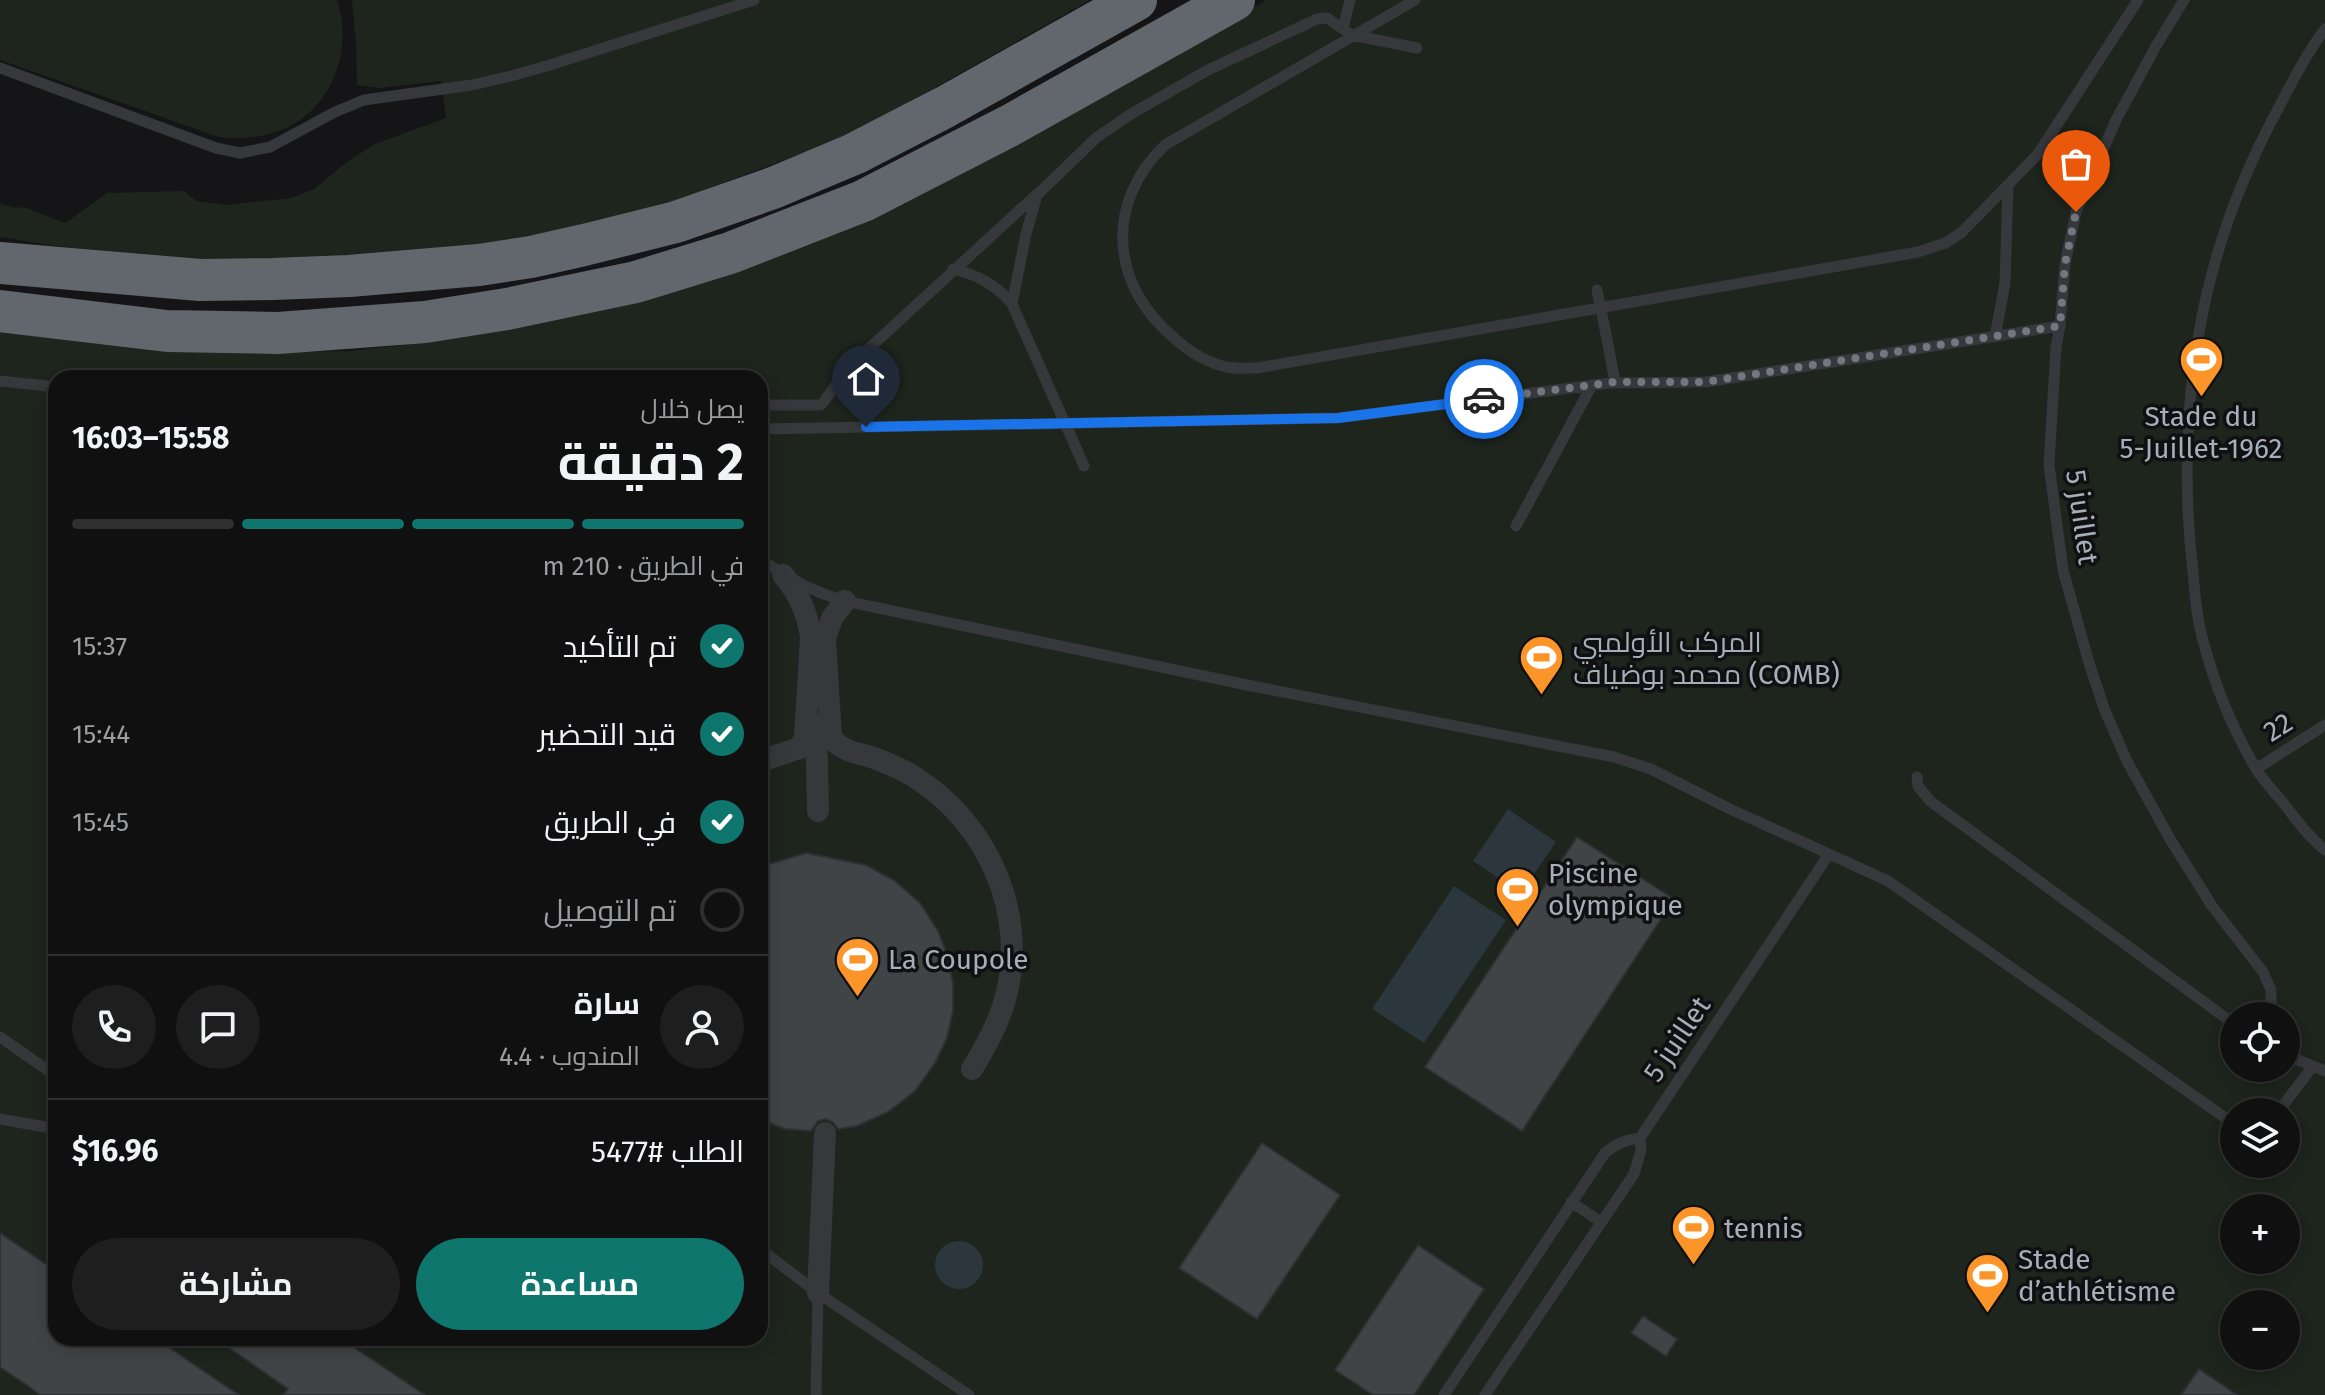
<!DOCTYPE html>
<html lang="ar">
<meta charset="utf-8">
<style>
:root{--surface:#101011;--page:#1e1e1f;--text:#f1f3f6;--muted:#9c9d9f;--line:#303031;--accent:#0f766e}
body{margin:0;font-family:"Fira Sans",Cairo,sans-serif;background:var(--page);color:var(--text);direction:rtl;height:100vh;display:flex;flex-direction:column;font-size:30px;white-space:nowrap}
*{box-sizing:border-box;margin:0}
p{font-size:26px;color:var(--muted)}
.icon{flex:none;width:44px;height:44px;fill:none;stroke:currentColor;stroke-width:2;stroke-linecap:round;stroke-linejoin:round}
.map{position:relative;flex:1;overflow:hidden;direction:ltr}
.drawer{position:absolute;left:48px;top:370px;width:720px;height:976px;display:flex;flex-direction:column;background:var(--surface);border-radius:24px;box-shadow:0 4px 20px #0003,0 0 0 2px var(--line);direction:rtl}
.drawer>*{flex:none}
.tools{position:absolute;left:2220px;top:1002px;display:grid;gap:16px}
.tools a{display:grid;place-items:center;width:80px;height:80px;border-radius:50%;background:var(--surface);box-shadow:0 4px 20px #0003,0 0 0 2px var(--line);font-size:40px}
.pin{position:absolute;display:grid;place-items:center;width:68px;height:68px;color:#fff;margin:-82px -34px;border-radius:50% 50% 50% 0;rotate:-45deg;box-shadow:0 0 8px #0007}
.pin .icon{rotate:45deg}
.courier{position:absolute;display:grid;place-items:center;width:80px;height:80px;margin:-40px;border:6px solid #1a73e8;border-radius:50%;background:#fff;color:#222;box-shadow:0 2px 10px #0007}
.overview em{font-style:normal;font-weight:700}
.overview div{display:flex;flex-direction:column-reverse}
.overview{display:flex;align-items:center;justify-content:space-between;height:136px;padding:0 24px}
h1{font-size:52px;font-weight:700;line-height:60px}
.bar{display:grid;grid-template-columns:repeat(4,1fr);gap:12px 8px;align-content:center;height:96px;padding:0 24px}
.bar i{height:10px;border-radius:6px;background:var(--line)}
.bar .current{background:var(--accent)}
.bar p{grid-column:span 4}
.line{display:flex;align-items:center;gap:20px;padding:0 24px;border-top:2px solid var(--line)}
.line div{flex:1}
.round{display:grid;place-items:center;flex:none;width:84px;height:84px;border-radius:42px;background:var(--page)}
ol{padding:0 24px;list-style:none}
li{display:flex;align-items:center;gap:24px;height:88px}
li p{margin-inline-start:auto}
li .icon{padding:8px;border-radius:50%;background:var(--accent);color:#fff;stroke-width:4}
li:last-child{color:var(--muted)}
li i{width:44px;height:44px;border:4px solid var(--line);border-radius:50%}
.action{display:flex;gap:16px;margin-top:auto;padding:16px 24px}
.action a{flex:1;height:92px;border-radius:48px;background:var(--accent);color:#fff;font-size:32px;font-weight:700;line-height:92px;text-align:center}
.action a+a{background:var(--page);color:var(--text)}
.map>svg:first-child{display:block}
.green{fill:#1d251d;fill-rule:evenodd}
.water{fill:#2b373c}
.building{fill:#414447;stroke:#2f3033;stroke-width:2}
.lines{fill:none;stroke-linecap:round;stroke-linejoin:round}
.lane{stroke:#36383c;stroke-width:11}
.street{stroke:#36383c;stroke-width:22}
.highway{stroke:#62676e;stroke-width:42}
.lane-bridge{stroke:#36383c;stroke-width:11}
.done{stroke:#737880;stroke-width:8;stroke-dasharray:0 14.4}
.route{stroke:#1a73e8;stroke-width:10}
.labels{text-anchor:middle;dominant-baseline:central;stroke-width:7;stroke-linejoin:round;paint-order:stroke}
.poi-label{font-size:28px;fill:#a6aeb8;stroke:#101012;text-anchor:start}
.street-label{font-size:28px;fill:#a6aeb8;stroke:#101012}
</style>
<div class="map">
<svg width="2325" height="1395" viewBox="0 0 2325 1395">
<rect width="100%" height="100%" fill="#151517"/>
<!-- green -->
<path class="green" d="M0,0H337C353,44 335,102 292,125C269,137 244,140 219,137L0,60Z
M352,0H1090L849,136L658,207L558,232L454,248L320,260L193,261L49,245L0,237V204L18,208L24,207L65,223L107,193L184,191L196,201L226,205L291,198L314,189L347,162L375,144L446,118L441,81L380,88L357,85L356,45Z
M1266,0H2325V1395H0V329L126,346L231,353L348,351L405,345L605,306L1139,76ZM56,378H760V1338H56ZM2234,1016H2286V1068H2234ZM2234,1112H2286V1164H2234ZM2234,1208H2286V1260H2234ZM2234,1304H2286V1356H2234Z"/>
<!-- water -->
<path class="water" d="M1508,809L1556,842L1521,893L1473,861Z
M1454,886L1506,920L1424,1043L1372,1009Z
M935 1265a24 24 0 1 1 48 0a24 24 0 1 1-48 0Z"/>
<!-- building -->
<path class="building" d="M1577,837L1674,899L1522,1131L1425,1067Z
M806,853L866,865L895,881L920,903L938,931L948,957L953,984V1011L947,1038L935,1063L915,1091L888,1112L857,1126L838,1129L833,1122L826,1119L818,1121L811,1131L785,1129L760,1119V867Z
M1262,1143L1340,1195L1257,1319L1179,1268Z
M0,1233L56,1271V1338H155L239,1395H40L28,1386L0,1367Z
M1418,1245L1484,1289L1414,1395H1373L1335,1370Z
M1643,1316L1677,1339L1666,1356L1631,1333Z
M215,1338H340L425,1395H283L288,1389Z
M2199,1369L2237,1395H2181Z"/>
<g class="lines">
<!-- lane -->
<path class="lane" d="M1415,0L1165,145C1105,202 1110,284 1173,337C1188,351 1206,362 1226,367C1236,369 1247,368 1257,368L1918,252L1945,243L1961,233L2038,154L2138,0
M2184,0L2156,46L2116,120L2076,212L2065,264L2060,326L2056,347L2049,465L2063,570L2089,663L2105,711L2127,761L2170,839L2212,906L2263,972L2271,990V1016
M1343,29L1350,0
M2325,29C2307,53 2293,80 2279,107C2253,155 2231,206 2216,259C2187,359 2181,468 2193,572C2195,596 2197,621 2204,644C2215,686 2233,729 2255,767C2263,781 2275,793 2285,805C2297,821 2309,837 2325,850
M0,68L216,148L240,153L270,147L335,112L364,100L472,85L511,76L550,65L754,0
M953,269C976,274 998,286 1012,304
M1606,334L1615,382
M1995,337L2005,283L2008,185
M0,381L56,387
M760,405H821L852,364L1036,195
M1085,423L1338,418L1609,383L1706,382L2060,326
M760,429L1038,424
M1084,466L1012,304L1026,234L1037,195L1096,138L1131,114L1208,70L1317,19L1327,18L1352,35L1417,48
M1516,526L1592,385
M760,559C788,578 813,592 845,601L1247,685L1614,757L1651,769L1730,809L1829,854
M2256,769L2325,725
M1917,777L1918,786L1930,801L2234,1024
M0,1037L56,1076
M2313,1066L2325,1071
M2278,1112L2313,1066L2286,1055
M0,1119L56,1129
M1640,1138L1829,854L1888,881L2234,1124
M1571,1202L1601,1222
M760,1249L818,1293L969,1395
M816,1395L818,1293
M1444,1395L1605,1153C1616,1144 1625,1140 1640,1138
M1485,1395L1634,1174L1641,1150L1640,1138"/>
<!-- street -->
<path class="street" d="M845,601L832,618L825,639L831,737C841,752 859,753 874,758C887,763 902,769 913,776C989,823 1030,917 1004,1003C997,1027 985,1048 972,1069
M816,724L818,811
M760,761L800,748L805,737L811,636C807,612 799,593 783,575
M818,1293L825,1133"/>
<!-- highway -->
<path class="highway" d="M0,263L200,280L273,279L349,276L479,265L531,257L584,245L676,222L773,188L854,154L945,107L1136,0
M0,311L167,331L278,333L425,322L507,309L636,282L730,253L863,201L1009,126L1234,0"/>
<!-- lane-bridge -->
<path class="lane-bridge" d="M1597,290L1606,334
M1038,424L1085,423"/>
</g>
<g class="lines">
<!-- done -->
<path class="done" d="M1484,399L1615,382H1706L2060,326L2065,264L2076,212"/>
<!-- route -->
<path class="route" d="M866,427L1338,418L1484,399"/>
</g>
<!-- icons -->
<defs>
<symbol id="stadium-pin" viewBox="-11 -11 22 30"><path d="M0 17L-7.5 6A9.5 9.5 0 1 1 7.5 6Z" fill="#fc9529" stroke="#101012"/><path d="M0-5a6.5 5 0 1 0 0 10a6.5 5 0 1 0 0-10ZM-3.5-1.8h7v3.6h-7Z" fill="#fff"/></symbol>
</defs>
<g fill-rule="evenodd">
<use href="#stadium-pin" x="2176" y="334" width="51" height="69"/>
<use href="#stadium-pin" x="1516" y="632" width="51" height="69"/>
<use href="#stadium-pin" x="1492" y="864" width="51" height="69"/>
<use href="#stadium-pin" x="832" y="934" width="51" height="69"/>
<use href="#stadium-pin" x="1668" y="1202" width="51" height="69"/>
<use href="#stadium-pin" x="1962" y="1250" width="51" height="69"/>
</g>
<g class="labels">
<!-- poi labels -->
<g class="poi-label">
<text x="2201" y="416" text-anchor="middle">Stade du<tspan x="2201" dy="32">5-Juillet-1962</tspan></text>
<text x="1573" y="642">المركب الأولمبي<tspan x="1573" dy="32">محمد بوضياف (COMB)</tspan></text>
<text x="1548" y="873">Piscine<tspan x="1548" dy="32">olympique</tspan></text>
<text x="888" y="959">La Coupole</text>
<text x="1724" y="1228">tennis</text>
<text x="2018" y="1259">Stade<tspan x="2018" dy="32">d’athlétisme</tspan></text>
</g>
<!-- street labels -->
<g class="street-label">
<text transform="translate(2082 517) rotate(82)">5 juillet</text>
<text transform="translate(2278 727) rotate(-32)">22</text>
<text transform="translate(1677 1039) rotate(-56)">5 juillet</text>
</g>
</g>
</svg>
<div class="tools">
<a><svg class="icon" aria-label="locate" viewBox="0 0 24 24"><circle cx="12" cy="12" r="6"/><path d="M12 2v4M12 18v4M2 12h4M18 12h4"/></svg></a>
<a><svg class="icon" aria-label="layers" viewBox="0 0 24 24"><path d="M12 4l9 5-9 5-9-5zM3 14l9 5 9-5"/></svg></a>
<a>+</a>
<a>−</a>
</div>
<div class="pin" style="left:2076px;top:212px;background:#ea580c"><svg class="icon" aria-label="bag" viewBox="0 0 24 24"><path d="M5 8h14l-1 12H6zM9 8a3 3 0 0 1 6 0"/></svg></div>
<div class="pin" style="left:866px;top:427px;background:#1f2937"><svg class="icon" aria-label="home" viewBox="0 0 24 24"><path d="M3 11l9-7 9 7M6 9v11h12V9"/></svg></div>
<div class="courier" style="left:1484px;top:399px"><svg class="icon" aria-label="car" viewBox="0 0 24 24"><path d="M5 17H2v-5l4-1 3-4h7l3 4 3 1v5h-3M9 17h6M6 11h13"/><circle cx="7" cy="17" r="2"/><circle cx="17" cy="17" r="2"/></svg></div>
<section class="drawer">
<div class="overview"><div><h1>2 دقيقة</h1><p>يصل خلال</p></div><em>15:58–16:03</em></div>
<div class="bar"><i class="current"></i><i class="current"></i><i class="current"></i><i></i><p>في الطريق · 210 m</p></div>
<ol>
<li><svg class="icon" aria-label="check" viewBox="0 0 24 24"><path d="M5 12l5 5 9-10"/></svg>تم التأكيد<p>15:37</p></li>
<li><svg class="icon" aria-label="check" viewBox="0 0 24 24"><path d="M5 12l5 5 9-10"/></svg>قيد التحضير<p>15:44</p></li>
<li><svg class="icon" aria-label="check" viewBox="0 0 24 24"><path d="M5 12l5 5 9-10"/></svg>في الطريق<p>15:45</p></li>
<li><i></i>تم التوصيل</li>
</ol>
<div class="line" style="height:144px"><a class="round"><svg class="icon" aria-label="person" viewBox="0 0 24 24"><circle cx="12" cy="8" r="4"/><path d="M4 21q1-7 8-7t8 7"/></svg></a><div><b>سارة</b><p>المندوب · 4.4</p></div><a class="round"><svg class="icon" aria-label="chat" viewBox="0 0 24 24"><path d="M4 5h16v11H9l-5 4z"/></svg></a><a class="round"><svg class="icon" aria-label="phone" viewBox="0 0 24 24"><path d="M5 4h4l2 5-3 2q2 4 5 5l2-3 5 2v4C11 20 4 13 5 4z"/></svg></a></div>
<div class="line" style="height:104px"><div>الطلب #5477</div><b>$16.96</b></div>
<div class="action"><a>مساعدة</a><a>مشاركة</a></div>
</section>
</div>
